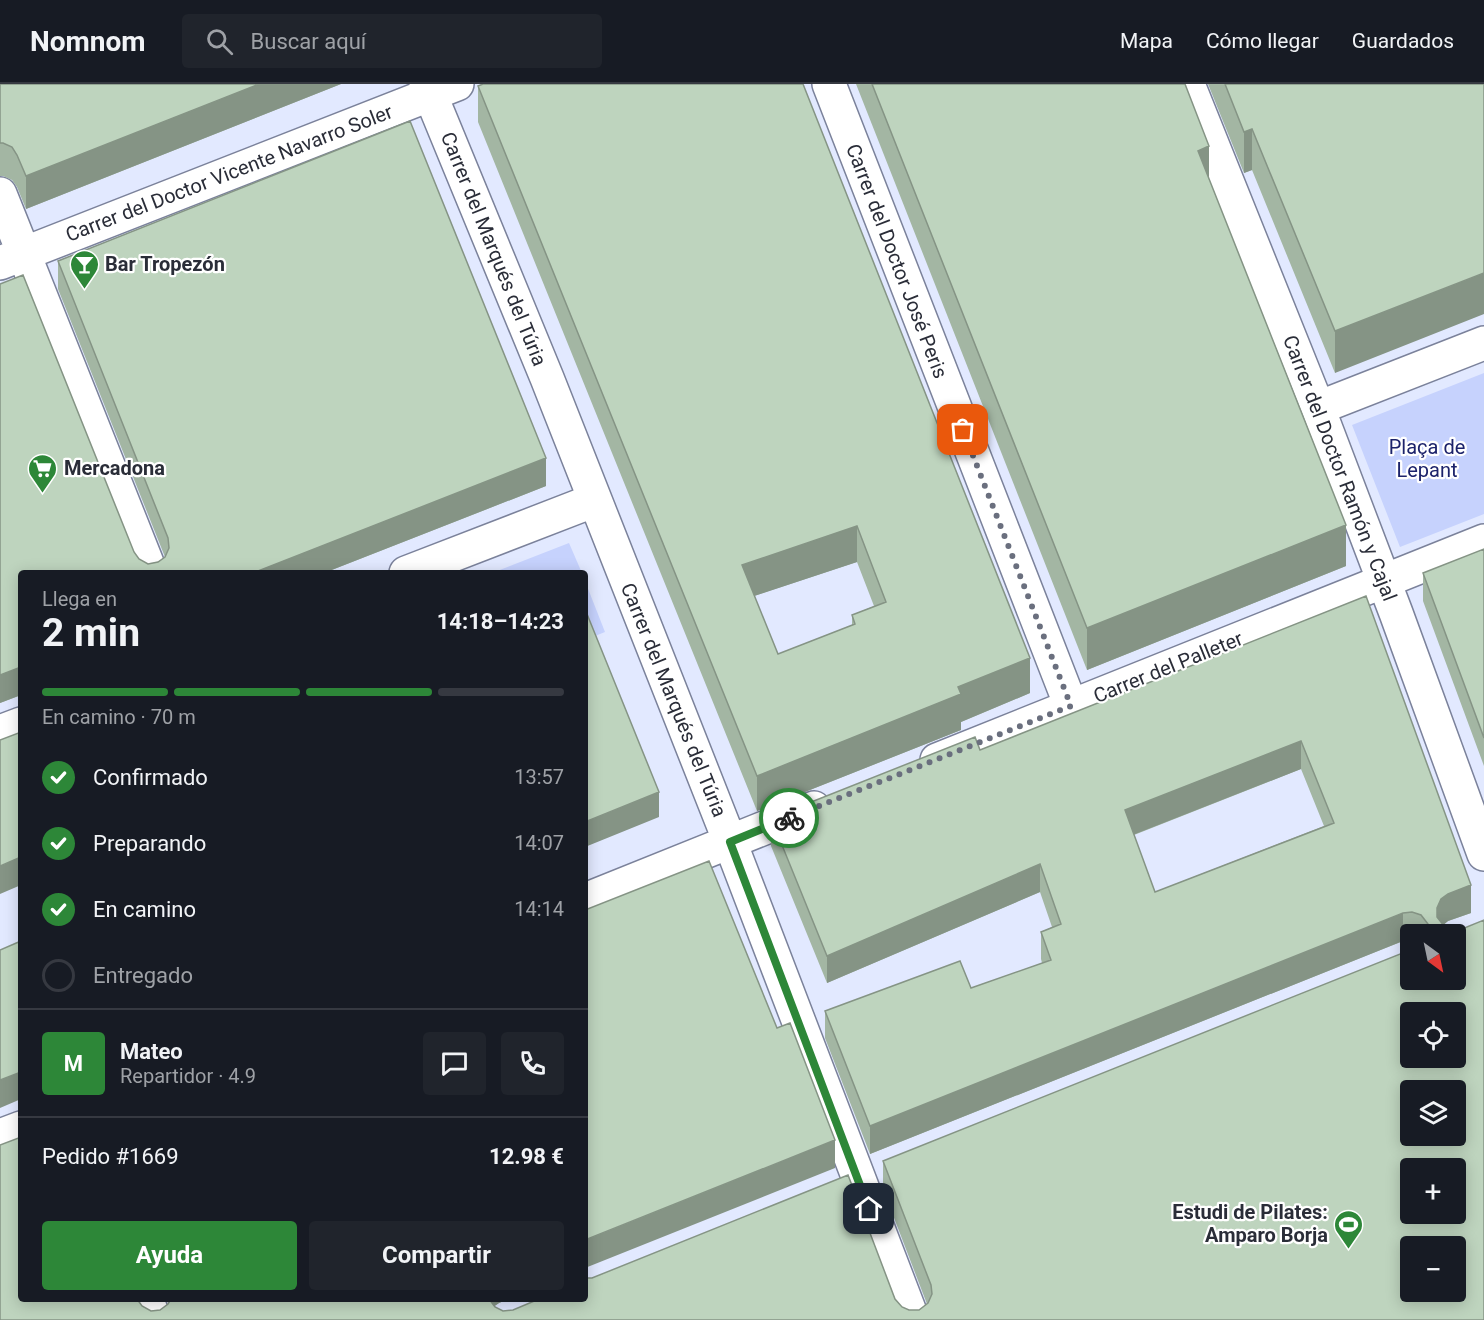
<!DOCTYPE html>
<html lang="es">
<meta charset="utf-8">
<style>
:root{--surface:#171b24;--page:#20242c;--text:#f1f3f6;--muted:#9ea1a6;--line:#363941;--accent:#2d8738}
body{margin:0;font-family:Roboto,sans-serif;background:var(--page);color:var(--text);height:100vh;display:flex;flex-direction:column;font-size:22px;white-space:nowrap}
*{box-sizing:border-box;margin:0}
p{font-size:20px;color:var(--muted)}
.icon{flex:none;width:33px;height:33px;fill:none;stroke:currentColor;stroke-width:2;stroke-linecap:round;stroke-linejoin:round}
.map{position:relative;flex:1;overflow:hidden}
.side{position:absolute;left:18px;top:486px;width:570px;height:732px;display:flex;flex-direction:column;background:var(--surface);border-radius:6px;box-shadow:0 3px 15px #0003}
.side>*{flex:none}
.needle{width:39px;rotate:147deg}
.controls{position:absolute;left:1400px;top:840px;display:grid;gap:12px}
.controls a{display:grid;place-items:center;width:66px;height:66px;border-radius:6px;background:var(--surface);box-shadow:0 3px 15px #0003;font-size:30px}
.pin{position:absolute;display:grid;place-items:center;width:51px;height:51px;color:#fff;margin:-26px;border-radius:12px;box-shadow:0 3px 9px #0006}
.courier{position:absolute;display:grid;place-items:center;width:60px;height:60px;margin:-30px;border:4px solid #2d8738;border-radius:50%;background:#fff;color:#222;box-shadow:0 2px 8px #0007}
.headline em{font-style:normal;font-weight:700}
.headline div{display:flex;flex-direction:column-reverse}
.headline{display:flex;align-items:center;justify-content:space-between;height:102px;padding:0 24px}
h1{font-size:39px;font-weight:700;line-height:45px}
.bar{display:grid;grid-template-columns:repeat(4,1fr);gap:9px 6px;align-content:center;height:72px;padding:0 24px}
.bar i{height:8px;border-radius:4px;background:var(--line)}
.bar .current{background:var(--accent)}
.bar p{grid-column:span 4}
.line{display:flex;align-items:center;gap:15px;padding:0 24px;border-top:2px solid var(--line)}
.line div{flex:1}
.round{display:grid;place-items:center;flex:none;width:63px;height:63px;border-radius:6px;background:var(--page)}
ol{padding:0 24px;list-style:none}
li{display:flex;align-items:center;gap:18px;height:66px}
li p{margin-inline-start:auto}
li .icon{padding:6px;border-radius:50%;background:var(--accent);color:#fff;stroke-width:4}
li:last-child{color:var(--muted)}
li i{width:33px;height:33px;border:3px solid var(--line);border-radius:50%}
.action{display:flex;gap:12px;margin-top:auto;padding:12px 24px}
.action a{flex:1;height:69px;border-radius:6px;background:var(--accent);color:#fff;font-size:24px;font-weight:700;line-height:69px;text-align:center}
.action a+a{background:var(--page);color:var(--text)}
header{display:flex;align-items:center;gap:36px;box-sizing:border-box;height:84px;padding:0 30px;background:var(--surface);border-bottom:2px solid var(--line)}
header strong{font-size:28px}
nav{display:flex;gap:33px;margin-inline-start:auto;font-size:21px}
.search{width:420px;height:54px;background:var(--page);display:flex;align-items:center;gap:15px;box-sizing:border-box;padding:0 21px;border-radius:6px;color:var(--muted);font-size:22px}
.map>svg:first-child{display:block}
.green{fill:#c6d2fd}
.lines{fill:none;stroke-linecap:round;stroke-linejoin:round}
.minor-casing{stroke:#7b829b;stroke-width:36}
.minor{stroke:#fff;stroke-width:33}
.wall{fill:#a3b6a3;fill-rule:evenodd}
.shaded-wall{fill:#859485}
.building{fill:#bed4be;stroke:#859485;stroke-width:1.5;fill-rule:evenodd}
.done{stroke:#6a6f7e;stroke-width:6;stroke-dasharray:0 10.8}
.route{stroke:#2d8738;stroke-width:8}
.labels{text-anchor:middle;dominant-baseline:central;stroke-width:4.5;stroke-linejoin:round;paint-order:stroke}
.street-label{font-size:20px;fill:#2a2d38;stroke:#fff}
.poi-label{font-size:20px;font-weight:bold;fill:#2a2d38;stroke:#fff;text-anchor:start}
.park-label{font-size:20px;fill:#1c236b;stroke:#fff}
</style>
<header>
<strong>Nomnom</strong>
<div class="search"><svg class="icon" aria-label="search" viewBox="0 0 24 24"><circle cx="10" cy="10" r="6"/><path d="M15 15l6 6"/></svg>Buscar aquí</div>
<nav><a>Mapa</a><a>Cómo llegar</a><a>Guardados</a></nav>
</header>
<div class="map">
<svg width="1484" height="1236" viewBox="0 0 1484 1236">
<rect width="100%" height="100%" fill="#e2e9ff"/>
<!-- green -->
<path class="green" d="M1484,289V430L1400,463L1352,341Z
M569,459L582,489H492Z
M585,497L605,548L585,556Z"/>
<g class="lines">
<defs>
<path id="minor" d="M426,0L547,294L730,758L913,1236
M829,0L1071,622
M1188,0L1318,324L1396,529L1484,770
M0,110L151,489
M0,179L457,0
M1318,324L1484,259
M406,489L595,416
M0,648L21,640
M937,676L1484,457
M585,816L814,724
M0,1052L21,1044
M147,1215L154,1236"/>
</defs>
<!-- minor casing -->
<use href="#minor" class="minor-casing"/>
<!-- minor -->
<use href="#minor" class="minor"/>
</g>
<!-- wall -->
<path class="wall" d="M0,0H341L26,125L17,103L12,96L3,92H0Z
M856,0H1185L1209,96L1346,482L1087,586Z
M1208,0H1484L1335,289L1252,86L1244,89Z
M478,2L1030,609L961,638V646L757,727L478,38ZM857,478L874,522L852,531V541L778,570L754,512Z
M58,177L546,402L324,489H21V611L0,619V200L134,468L139,475L148,480L158,478L165,473L58,205Z
M1484,465V682L1423,517V489Z
M1366,512L1471,829L1448,837L1443,841L1453,846L1462,845L1484,1236H0L142,1222L151,1227L160,1226L168,1220L167,1215H508L499,1219L494,1222L503,1227L895,1215L902,1223L909,1226H919L927,1220L883,1105V1077L1455,850H1410V856L1403,857L870,1070L825,954V927L971,904L1042,879L1041,875V848L1052,843L1040,808L827,899L771,762V734L980,666ZM1301,685L1324,742L1155,808L1134,751Z"/>
<!-- shaded-wall -->
<path class="shaded-wall" d="M259,0H341L26,125V92Z
M1252,45V86L1244,89V48Z
M1209,62V103L1198,67Z
M1484,189V230L1335,289V247Z
M546,374V402L324,489H253Z
M1346,441V482L1087,586V544Z
M857,442V478L742,516V481Z
M1030,574V609L961,638V646L757,727V692L958,603Z
M21,583V611L0,619V591Z
M1301,657V685L1125,754V726Z
M659,708V733L585,763V738Z
M21,773V801L0,810V782Z
M1040,780V808L827,899V872Z
M1471,801V829L1448,837L1441,843L1437,850V824L1441,815L1448,810Z
M1403,829V857L870,1070V1042Z
M21,988V1015L0,1024V996Z
M835,1056V1084L585,1184V1156Z
M488,1215H508L499,1219L492,1224Z"/>
<!-- building -->
<path class="building" d="M0,0H259L26,92L17,71L12,63L3,59H0Z
M483,0H803L1030,574L958,603L961,610L757,692L478,2ZM857,442L886,518L852,531L855,540L778,570L742,481Z
M872,0H1185L1209,62L1198,67L1346,441L1087,544Z
M1225,0H1484V189L1335,247L1252,45L1244,48Z
M410,37L546,374L253,489H21V583L0,591V200L23,191L134,468L139,475L148,480L158,478L165,473L169,464L168,454L58,177Z
M1484,465V654L1423,489Z
M1366,512L1471,801L1448,810L1441,815L1437,824V833L1444,842L1453,846L1462,845L1484,836V1236H0V1061L21,1053V1215H137L142,1222L151,1227L160,1226L168,1220L171,1215H489L495,1223L503,1227L513,1226L539,1215H585V1194H592L848,1091L895,1215L902,1223L909,1226H919L928,1219L932,1210L931,1201L883,1077L1410,866V896H1455V850H1428V840L1421,831L1412,828L1403,829L870,1042L825,927L960,877L971,904L1051,876L1041,848L1061,840L1040,780L827,872L771,734L975,653L980,666ZM1301,657L1334,739L1155,808L1125,726ZM1410,928H1455V974H1410ZM1410,1006H1455V1052H1410ZM1410,1084H1455V1130H1410ZM1410,1162H1455V1208H1410Z
M587,530L659,708L585,738V531Z
M21,648V773L0,782V656Z
M709,777L777,944L790,939L835,1056L585,1156V826Z
M21,857V988L0,996V866Z"/>
<g class="lines">
<!-- done -->
<path class="done" d="M789,734L1071,622L963,346"/>
<!-- route -->
<path class="route" d="M789,734L730,758L869,1125"/>
</g>
<!-- icons -->
<defs>
<symbol id="bar-pin" viewBox="-11 -11 22 30"><path d="M0 17L-7.5 6A9.5 9.5 0 1 1 7.5 6Z" fill="#2d8738" stroke="#fff"/><path d="M-6-5H6L.8 .8V4.5H3.5V6h-7V4.5H-.8V.8Z" fill="#fff"/></symbol>
<symbol id="supermarket-pin" viewBox="-11 -11 22 30"><path d="M0 17L-7.5 6A9.5 9.5 0 1 1 7.5 6Z" fill="#2d8738" stroke="#fff"/><path d="M-6-5.5h2.5l.6 2H6L4.5 2H-2.5L-4.4-4H-6ZM-1.5 3.2a1.3 1.3 0 1 0 .1 0ZM3 3.2a1.3 1.3 0 1 0 .1 0Z" fill="#fff"/></symbol>
<symbol id="stadium-pin" viewBox="-11 -11 22 30"><path d="M0 17L-7.5 6A9.5 9.5 0 1 1 7.5 6Z" fill="#2d8738" stroke="#fff"/><path d="M0-5a6.5 5 0 1 0 0 10a6.5 5 0 1 0 0-10ZM-3.5-1.8h7v3.6h-7Z" fill="#fff"/></symbol>
</defs>
<g fill-rule="evenodd">
<use href="#bar-pin" x="68" y="164" width="33" height="45"/>
<use href="#supermarket-pin" x="26" y="368" width="33" height="45"/>
<use href="#stadium-pin" x="1332" y="1124" width="33" height="45"/>
</g>
<g class="labels">
<!-- street labels -->
<g class="street-label">
<text transform="translate(229 89) rotate(-21)">Carrer del Doctor Vicente Navarro Soler</text>
<text transform="translate(494 165) rotate(68)">Carrer del Marqués del Túria</text>
<text transform="translate(897 177) rotate(69)">Carrer del Doctor José Peris</text>
<text transform="translate(1340 384) rotate(69)">Carrer del Doctor Ramón y Cajal</text>
<text transform="translate(1168 583) rotate(-22)">Carrer del Palleter</text>
<text transform="translate(674 616) rotate(68)">Carrer del Marqués del Túria</text>
</g>
<!-- poi labels -->
<g class="poi-label">
<text x="105" y="180">Bar Tropezón</text>
<text x="64" y="384">Mercadona</text>
<text x="1328" y="1128" text-anchor="end">Estudi de Pilates:<tspan x="1328" dy="23">Amparo Borja</tspan></text>
</g>
<!-- park labels -->
<g class="park-label">
<text x="1427" y="363">Plaça de<tspan x="1427" dy="23">Lepant</tspan></text>
</g>
</g>
</svg>
<div class="controls">
<a><svg class="needle" viewBox="-14 -14 28 28"><path d="M0-13l5 13h-10z" fill="#e53935"/><path d="M0 13l5-13h-10z" fill="#9ea1a6"/></svg></a>
<a><svg class="icon" aria-label="locate" viewBox="0 0 24 24"><circle cx="12" cy="12" r="6"/><path d="M12 2v4M12 18v4M2 12h4M18 12h4"/></svg></a>
<a><svg class="icon" aria-label="layers" viewBox="0 0 24 24"><path d="M12 4l9 5-9 5-9-5zM3 14l9 5 9-5"/></svg></a>
<a>+</a>
<a>−</a>
</div>
<div class="pin" style="left:963px;top:346px;background:#ea580c"><svg class="icon" aria-label="bag" viewBox="0 0 24 24"><path d="M5 8h14l-1 12H6zM9 8a3 3 0 0 1 6 0"/></svg></div>
<div class="pin" style="left:869px;top:1125px;background:#1f2937"><svg class="icon" aria-label="home" viewBox="0 0 24 24"><path d="M3 11l9-7 9 7M6 9v11h12V9"/></svg></div>
<div class="courier" style="left:789px;top:734px"><svg class="icon" aria-label="bike" viewBox="0 0 24 24"><circle cx="6" cy="16" r="4"/><circle cx="18" cy="16" r="4"/><path d="M6 16l4-8h5l3 8M10 8l3 8H6M13 5h3"/></svg></div>
<section class="side">
<div class="headline"><div><h1>2 min</h1><p>Llega en</p></div><em>14:18–14:23</em></div>
<div class="bar"><i class="current"></i><i class="current"></i><i class="current"></i><i></i><p>En camino · 70 m</p></div>
<ol>
<li><svg class="icon" aria-label="check" viewBox="0 0 24 24"><path d="M5 12l5 5 9-10"/></svg>Confirmado<p>13:57</p></li>
<li><svg class="icon" aria-label="check" viewBox="0 0 24 24"><path d="M5 12l5 5 9-10"/></svg>Preparando<p>14:07</p></li>
<li><svg class="icon" aria-label="check" viewBox="0 0 24 24"><path d="M5 12l5 5 9-10"/></svg>En camino<p>14:14</p></li>
<li><i></i>Entregado</li>
</ol>
<div class="line" style="height:108px"><b class="round" style="background:var(--accent);color:#fff">M</b><div><b>Mateo</b><p>Repartidor · 4.9</p></div><a class="round"><svg class="icon" aria-label="chat" viewBox="0 0 24 24"><path d="M4 5h16v11H9l-5 4z"/></svg></a><a class="round"><svg class="icon" aria-label="phone" viewBox="0 0 24 24"><path d="M5 4h4l2 5-3 2q2 4 5 5l2-3 5 2v4C11 20 4 13 5 4z"/></svg></a></div>
<div class="line" style="height:78px"><div>Pedido #1669</div><b>12.98 €</b></div>
<div class="action"><a>Ayuda</a><a>Compartir</a></div>
</section>
</div>
